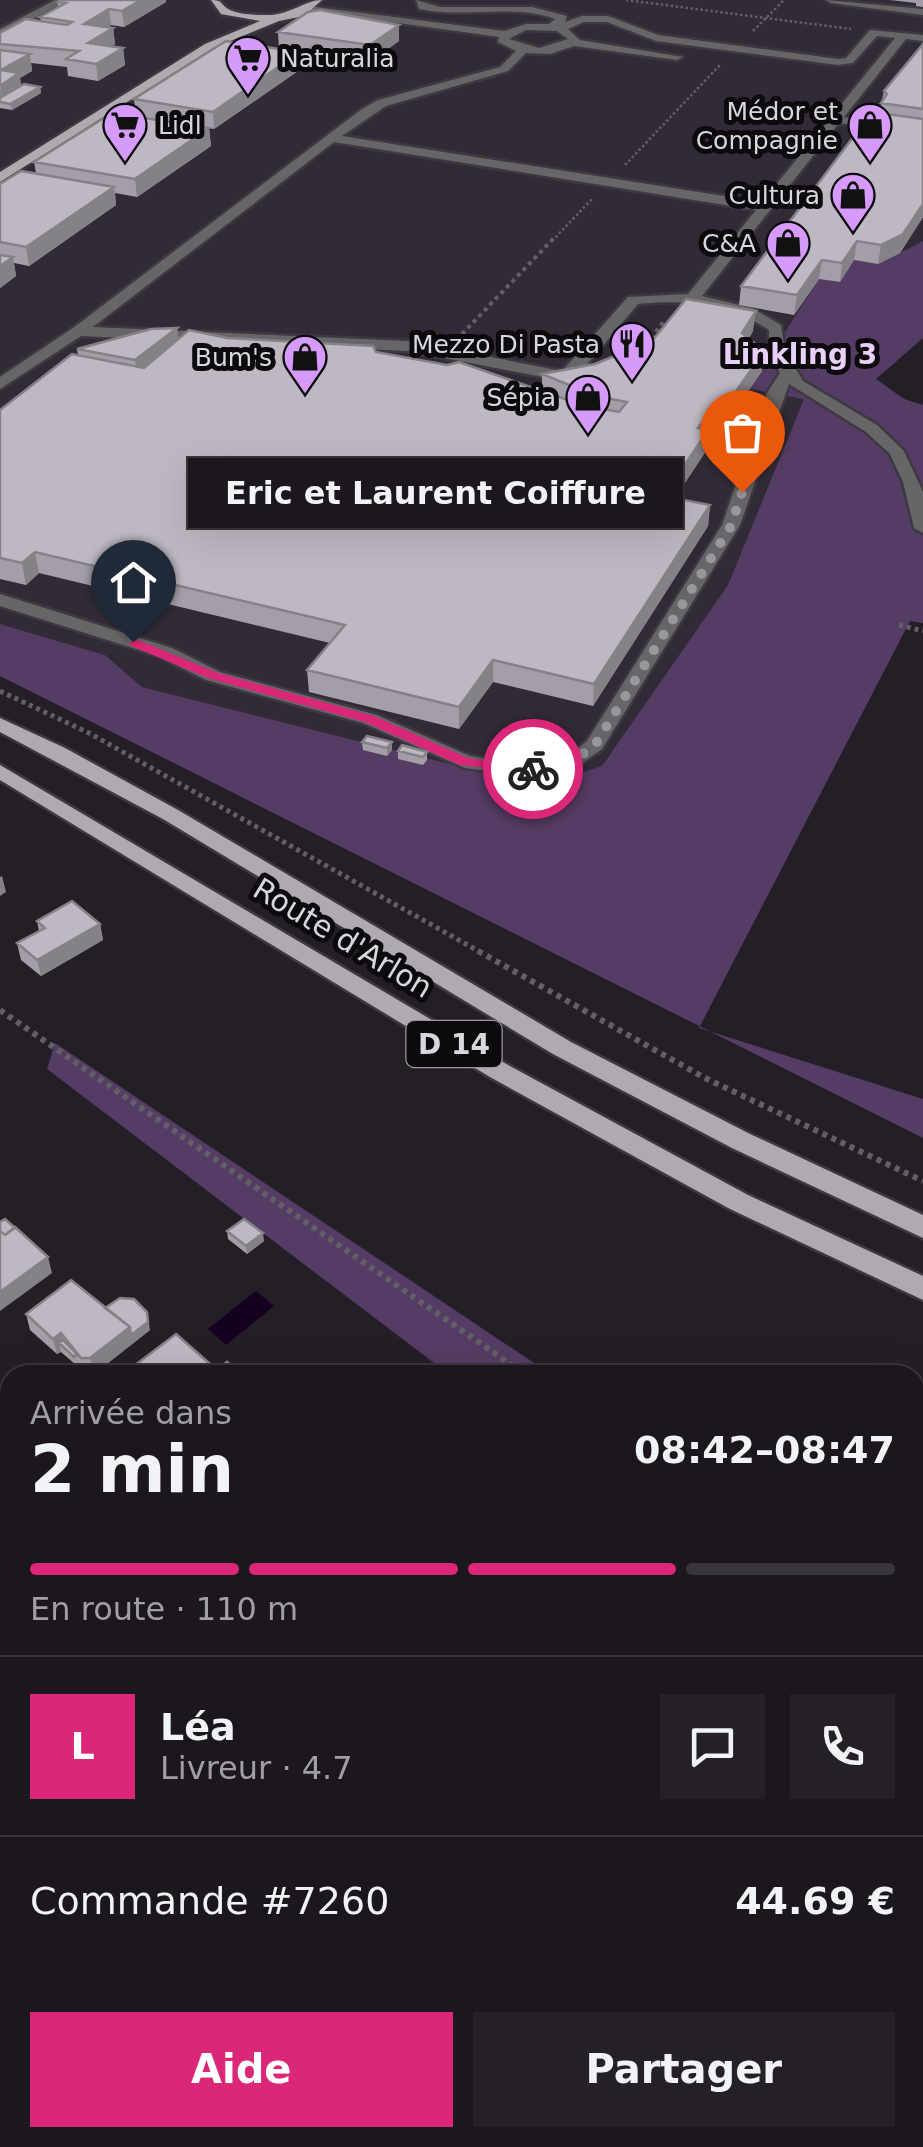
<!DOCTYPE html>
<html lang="fr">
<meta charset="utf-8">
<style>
:root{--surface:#1b171d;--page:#242026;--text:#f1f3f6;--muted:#a09fa4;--line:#39363b;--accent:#db2777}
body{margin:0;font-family:"DejaVu Sans",sans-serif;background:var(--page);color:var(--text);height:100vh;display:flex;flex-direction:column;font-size:38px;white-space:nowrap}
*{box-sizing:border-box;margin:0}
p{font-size:32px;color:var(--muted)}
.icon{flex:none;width:55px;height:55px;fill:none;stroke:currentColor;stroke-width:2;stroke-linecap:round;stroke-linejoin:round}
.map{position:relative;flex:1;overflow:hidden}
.sheet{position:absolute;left:0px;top:1365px;width:925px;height:782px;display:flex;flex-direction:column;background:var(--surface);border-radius:30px 30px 0 0;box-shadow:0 10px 40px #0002,0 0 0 2px var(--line)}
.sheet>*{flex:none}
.pin{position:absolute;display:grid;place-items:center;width:85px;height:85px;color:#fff;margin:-102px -42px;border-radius:50% 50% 50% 0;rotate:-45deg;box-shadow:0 0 10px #0007}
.pin .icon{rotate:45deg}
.courier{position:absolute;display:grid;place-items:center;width:100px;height:100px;margin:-50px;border:8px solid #db2777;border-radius:50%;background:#fff;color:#222;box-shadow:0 2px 12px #0007}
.bubble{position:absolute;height:70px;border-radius:0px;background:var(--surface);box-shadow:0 10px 40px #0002,0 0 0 2px var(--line);font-size:32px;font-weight:800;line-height:70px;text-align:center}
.head em{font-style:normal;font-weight:800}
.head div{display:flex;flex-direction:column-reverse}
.head{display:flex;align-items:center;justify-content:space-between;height:170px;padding:0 30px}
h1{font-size:65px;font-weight:800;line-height:75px}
.bar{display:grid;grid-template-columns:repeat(4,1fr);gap:15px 10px;align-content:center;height:120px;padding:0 30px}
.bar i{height:12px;border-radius:8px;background:var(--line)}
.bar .on{background:var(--accent)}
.bar p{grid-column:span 4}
.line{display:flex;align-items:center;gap:25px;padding:0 30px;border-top:2px solid var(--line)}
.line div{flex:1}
.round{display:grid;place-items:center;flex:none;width:105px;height:105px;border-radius:0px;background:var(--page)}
.button{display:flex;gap:20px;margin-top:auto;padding:20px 30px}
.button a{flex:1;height:115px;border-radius:0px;background:var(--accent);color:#fff;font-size:40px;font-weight:800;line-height:115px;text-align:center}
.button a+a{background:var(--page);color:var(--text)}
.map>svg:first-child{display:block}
.built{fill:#322b37}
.green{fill:#553c64}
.water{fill:#150022}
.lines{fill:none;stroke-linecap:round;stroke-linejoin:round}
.minor-casing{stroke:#3d3940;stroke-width:5}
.major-casing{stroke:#3d3940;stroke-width:5}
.path-far4{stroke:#635f66;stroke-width:2.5;stroke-dasharray:2.5 2.5;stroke-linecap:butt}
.path-far3{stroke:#635f66;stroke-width:4;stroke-dasharray:4 4;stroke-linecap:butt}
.path-far2{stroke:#635f66;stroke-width:5;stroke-dasharray:4 4;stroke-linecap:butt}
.path-far1{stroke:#635f66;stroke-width:6;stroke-dasharray:5 5;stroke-linecap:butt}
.path{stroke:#635f66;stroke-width:9;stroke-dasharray:8 8;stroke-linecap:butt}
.minor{fill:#686569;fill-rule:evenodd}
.major{fill:#afaab2;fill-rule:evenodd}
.wall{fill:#a39ea7}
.shaded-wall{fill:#858188}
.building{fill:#beb8c2;stroke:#858188;stroke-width:2.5}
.route{fill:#db2777}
.done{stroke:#9a969d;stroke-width:10;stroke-dasharray:0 18}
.labels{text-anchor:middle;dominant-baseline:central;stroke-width:10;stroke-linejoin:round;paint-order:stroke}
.far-poi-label{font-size:25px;fill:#d9d6dc;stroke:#0c0a0d;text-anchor:end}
.far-neighbourhood-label{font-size:28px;font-weight:bold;fill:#e9d0f8;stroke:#0c0a0d}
.shield{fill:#0c0a0d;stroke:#9c999e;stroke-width:2.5}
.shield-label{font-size:28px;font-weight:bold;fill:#d9d6dc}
.street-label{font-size:30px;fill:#d9d6dc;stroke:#0c0a0d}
</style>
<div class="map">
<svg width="923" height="2147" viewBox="0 0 923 2147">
<rect width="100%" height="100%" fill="#241f27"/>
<!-- built -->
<path class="built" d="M0,0H923V241L840,282L773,351L750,388L805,398L728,585L602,766L538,786L142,687L105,655L0,624Z"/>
<!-- green -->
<path class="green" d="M923,241V338L876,379L904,399L923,405V623L910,621L699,1028L923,1099V1138L0,676V624L105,655L142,687L538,786L602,766L728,585L804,399L750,389L761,371L749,360L773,351L819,279L840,282L854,260L878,264Z
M55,1043L552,1375H450L47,1069Z
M915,1447L923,1451V2147H486L485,2138H915Z"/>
<!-- water -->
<path class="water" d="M256,1291L274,1306L226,1345L208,1329Z"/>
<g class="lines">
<defs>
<path id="minor" d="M55,0H68L0,37V29Z
M416,0L440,7H532L567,16L565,22L582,16H608L658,35L838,59L846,58L870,30L923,35V41L906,39L844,117L923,127V135L839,123L702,296L752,308L781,325L785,351L803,381L877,425L904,451L923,492V533L914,528L903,482L890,454L866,432L789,384L740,525L602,749L577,767L526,776L465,768L363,723L206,680L158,656L0,606V594L172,648L220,672L377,715L470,756L526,764L564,758L587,741L722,525L767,393L780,373L769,351V330C732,304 682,299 638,304L577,376L563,381L408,351L81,336L0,389V377L73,328L362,109L378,100L500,67L516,51L498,42L499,37L312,11L308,6L504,31L526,24H549L555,19C513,3 464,19 419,9ZM584,22H607L656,41L838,65L853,63L877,36L895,38L762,202L342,136L386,106L508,71L526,53L550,54L574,46L677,60L683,57L580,40L568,29ZM526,30L557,31L568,39L539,48L509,39ZM334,142L756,210L688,294L628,297L562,371L408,341L93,327Z
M826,0L923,9V15L831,3Z
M0,1416L10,1420V1439L0,1443Z
M10,1666V1698L0,1700V1668Z
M10,1745V1779L0,1780V1746Z"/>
<path id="major" d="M211,0C224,0 220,5 230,10C240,15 259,15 270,15C291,14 306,0 322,0L304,16L279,21L213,48L0,182V172L205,44L260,21L221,14Z
M0,718L65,748L178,810L571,1042L750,1134L923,1215V1238L732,1148L553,1054L163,819L0,732Z
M0,765L508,1065L748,1195L923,1276V1300L730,1209L490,1077L0,780Z"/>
</defs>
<!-- minor casing -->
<use href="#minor" class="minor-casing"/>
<!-- major casing -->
<use href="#major" class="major-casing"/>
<!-- path-far4 -->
<path class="path-far4" d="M626,0L851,29
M753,31L784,0
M625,165L720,65
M552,241L592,199"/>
<!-- path-far3 -->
<path class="path-far3" d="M462,334L554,238
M636,357L665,320"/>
<!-- path-far2 -->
<path class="path-far2" d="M899,625L923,631
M0,691L89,733L482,953"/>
<!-- path-far1 -->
<path class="path-far1" d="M478,951L705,1078L923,1181
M0,1010L526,1375"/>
<!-- path -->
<path class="path" d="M915,1646L923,1652"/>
<!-- minor -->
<use href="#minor" class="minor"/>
<!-- major -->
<use href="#major" class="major"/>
</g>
<!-- wall -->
<path class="wall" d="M60,0H166V2L124,27L111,25L108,27L113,28L115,44L112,46L123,48L125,65L98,81L68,76L67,67L31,63L32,71L20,78L21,86L40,87L41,93L12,110L0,108V33L41,21L40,17L58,7V2Z
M890,0H923V7L916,6V3Z
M278,32L399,41L370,62L279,49Z
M923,44V217L900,253L878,264L854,260L840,282L819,279L794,315L739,305L741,286L879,113L884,91Z
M300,52L301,69L214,129L209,128L211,146L137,197L115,193L116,205L29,266L14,263L16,276L0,288V184L36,173L34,162L136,117L134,99Z
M177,328L178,340L227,338L376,352L542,391V374L595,364L643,352L753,331L749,338L762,371L715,440L707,439L706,451L675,498L710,505L708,526L593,706L493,682L459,729L309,692L307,670L330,643L39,573L26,585L0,579V410L78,355L77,349Z
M367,736L392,750L387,756L363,750L362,742Z
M398,751L427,752V760L423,765L398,759Z
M37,921L100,924L103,940L41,976L21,960L17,943L39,931Z
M227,1231L264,1241L247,1254L228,1239Z
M105,1308L150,1330L94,1374L85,1373L77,1364L76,1365L61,1352L57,1354L30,1330L26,1314Z
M185,2138V2147H94Z"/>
<!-- shaded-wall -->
<path class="shaded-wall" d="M141,0H166V2L124,27L122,11Z
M109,9L111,25L86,40L84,24Z
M399,25V41L370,62V45Z
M113,28L115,44L90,60L88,43Z
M123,48L125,65L98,81L96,64Z
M300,52L301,69L214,129L213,112Z
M30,54L32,71L20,78L22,90L0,102L1,70Z
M40,87L41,93L12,110L10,104Z
M209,128L211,146L137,197L135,179Z
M114,187L116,205L29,266L26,247Z
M923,204V217L900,253L878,264L881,245Z
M857,241L854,260L840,282L842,263Z
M13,257L16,276L0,288V266Z
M822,260L819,279L794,315L797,295Z
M756,311L753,331L740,353L742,333Z
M177,328L179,348L138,381L135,360Z
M764,351L762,371L715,440L717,419Z
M706,417L704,436L708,430L706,451L662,517L664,496L698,428Z
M710,505L708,526L593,706L594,684Z
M35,552L39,573L26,585L22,563Z
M493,660V682L459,729V707Z
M392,742V750L387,756V748Z
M2,876L6,892L0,896V877Z
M100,924L103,940L41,976L37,960Z
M263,1233L264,1241L247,1254L246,1246Z
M48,1257L52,1273L0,1311V1292Z
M147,1312L150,1330L94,1374L90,1358Z
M61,1333L66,1348L59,1343L61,1352L57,1354L53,1339Z"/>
<!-- building -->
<path class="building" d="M60,0H141L122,11L109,9L84,24L113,28L88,43L123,48L96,64L66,59L79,51L0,44V33L26,19L67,25L72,22L40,17L66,3L58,2Z
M320,10L399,25L370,45L278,32L308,12Z
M226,41L300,52L213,112L134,99Z
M923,44V109L881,103L887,94L884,91Z
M0,50L30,54L1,70L19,73L0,86Z
M24,84L40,87L10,104L0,102V98Z
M872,112L923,119V204L903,234L881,245L857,241L842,263L822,260L797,295L741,286Z
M112,113L209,128L135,179L34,162Z
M21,171L114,187L26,247L0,242V184Z
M0,255L13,257L0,266Z
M686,299L756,311L742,333L764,351L717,419L706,417L698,428L708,430L664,496L710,505L594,684L493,660L459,707L307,670L345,625L35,552L22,563L0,558V410L72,354L144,368L189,330L227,338L373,346L376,352L447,365L459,362L582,405L619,412L627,402L596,396L542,374L595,364L624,352H643Z
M177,328L135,360L77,349L151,329Z
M367,736L392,742L387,748L362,742Z
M402,745L427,752L423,757L398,751Z
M72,901L100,924L37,960L17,943L45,928L37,921Z
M5,1219L15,1228L5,1235L0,1231V1222Z
M244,1219L263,1233L246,1246L227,1231Z
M15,1227L48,1257L0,1292V1231L5,1235Z
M71,1280L130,1327L90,1358H81L61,1333L53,1339L26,1314Z
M120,1298L134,1299L147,1312L148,1322L131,1335L130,1327L105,1308Z
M176,1334L217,1370L227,1362L242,1375H122Z
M63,1340L77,1354L74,1357L59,1343Z
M94,2138H181V2139L143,2147H94Z"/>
<!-- route -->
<path class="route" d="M133,638L218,673L374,716L468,758L540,769L533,773L460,765L365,722L208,678L129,645Z"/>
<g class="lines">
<!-- done -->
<path class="done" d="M533,769L570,763L595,745L731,526L742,492"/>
</g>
<!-- icons -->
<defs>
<symbol id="supermarket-pin" viewBox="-11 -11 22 30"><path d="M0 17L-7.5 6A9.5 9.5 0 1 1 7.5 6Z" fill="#d69bfa" stroke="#0c0a0d"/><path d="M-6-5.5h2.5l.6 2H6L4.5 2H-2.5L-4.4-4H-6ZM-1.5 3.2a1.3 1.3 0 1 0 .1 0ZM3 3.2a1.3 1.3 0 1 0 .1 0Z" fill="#111"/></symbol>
<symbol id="shop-pin" viewBox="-11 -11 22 30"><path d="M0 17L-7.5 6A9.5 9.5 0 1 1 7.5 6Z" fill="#d69bfa" stroke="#0c0a0d"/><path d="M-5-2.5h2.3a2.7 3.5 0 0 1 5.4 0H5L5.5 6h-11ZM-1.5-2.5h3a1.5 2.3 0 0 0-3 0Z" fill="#111"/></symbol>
<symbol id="restaurant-pin" viewBox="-11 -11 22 30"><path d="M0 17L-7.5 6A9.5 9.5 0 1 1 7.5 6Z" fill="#d69bfa" stroke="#0c0a0d"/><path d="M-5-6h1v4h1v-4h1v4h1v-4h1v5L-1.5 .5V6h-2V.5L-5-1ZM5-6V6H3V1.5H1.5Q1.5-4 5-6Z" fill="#111"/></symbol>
</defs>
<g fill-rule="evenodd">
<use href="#supermarket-pin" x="223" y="33" width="50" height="68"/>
<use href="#supermarket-pin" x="100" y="100" width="50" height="68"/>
<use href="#shop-pin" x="845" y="100" width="50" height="68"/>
<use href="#shop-pin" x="828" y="170" width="50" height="68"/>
<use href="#shop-pin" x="763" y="218" width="50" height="68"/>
<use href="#restaurant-pin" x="607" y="319" width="50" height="68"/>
<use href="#shop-pin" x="280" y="332" width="50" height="68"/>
<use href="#shop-pin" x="563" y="372" width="50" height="68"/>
</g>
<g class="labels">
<!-- far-poi labels -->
<g class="far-poi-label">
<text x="280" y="58" text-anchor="start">Naturalia</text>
<text x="838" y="111">Médor et<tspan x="838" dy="29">Compagnie</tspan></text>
<text x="158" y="125" text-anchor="start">Lidl</text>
<text x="820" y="195">Cultura</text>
<text x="756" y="243">C&amp;A</text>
<text x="600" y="344">Mezzo Di Pasta</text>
<text x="272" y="357">Bum's</text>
<text x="556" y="397">Sépia</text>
</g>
<!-- far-neighbourhood labels -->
<g class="far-neighbourhood-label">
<text x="800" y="354">Linkling 3</text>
</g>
<!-- shield labels -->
<rect class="shield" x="406.5" y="1021" width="95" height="46" rx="8"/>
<g class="shield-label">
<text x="454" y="1044">D 14</text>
</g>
<!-- street labels -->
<g class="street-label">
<text transform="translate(343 938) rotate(31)">Route d'Arlon</text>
</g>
</g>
</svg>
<div class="pin" style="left:742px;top:492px;background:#ea580c"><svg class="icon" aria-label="bag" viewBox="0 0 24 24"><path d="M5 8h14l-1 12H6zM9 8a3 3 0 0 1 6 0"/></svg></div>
<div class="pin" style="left:133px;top:642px;background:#1f2937"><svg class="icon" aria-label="home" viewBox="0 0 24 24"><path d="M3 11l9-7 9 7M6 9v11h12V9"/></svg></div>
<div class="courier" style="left:533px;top:769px"><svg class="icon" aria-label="bike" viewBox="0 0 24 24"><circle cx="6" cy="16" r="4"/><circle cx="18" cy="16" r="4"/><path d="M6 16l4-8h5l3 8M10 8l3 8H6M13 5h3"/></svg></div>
<div class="bubble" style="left:188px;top:458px;width:495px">Eric et Laurent Coiffure</div>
<section class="sheet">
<div class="head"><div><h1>2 min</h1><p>Arrivée dans</p></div><em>08:42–08:47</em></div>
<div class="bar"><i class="on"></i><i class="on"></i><i class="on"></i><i></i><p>En route · 110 m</p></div>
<div class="line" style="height:180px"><b class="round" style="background:var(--accent);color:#fff">L</b><div><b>Léa</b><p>Livreur · 4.7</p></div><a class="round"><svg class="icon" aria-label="chat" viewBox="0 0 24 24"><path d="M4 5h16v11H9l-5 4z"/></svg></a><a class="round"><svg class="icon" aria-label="phone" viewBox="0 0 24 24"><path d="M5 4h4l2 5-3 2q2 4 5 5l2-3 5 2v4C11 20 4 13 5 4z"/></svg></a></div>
<div class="line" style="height:130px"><div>Commande #7260</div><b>44.69 €</b></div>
<div class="button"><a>Aide</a><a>Partager</a></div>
</section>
</div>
